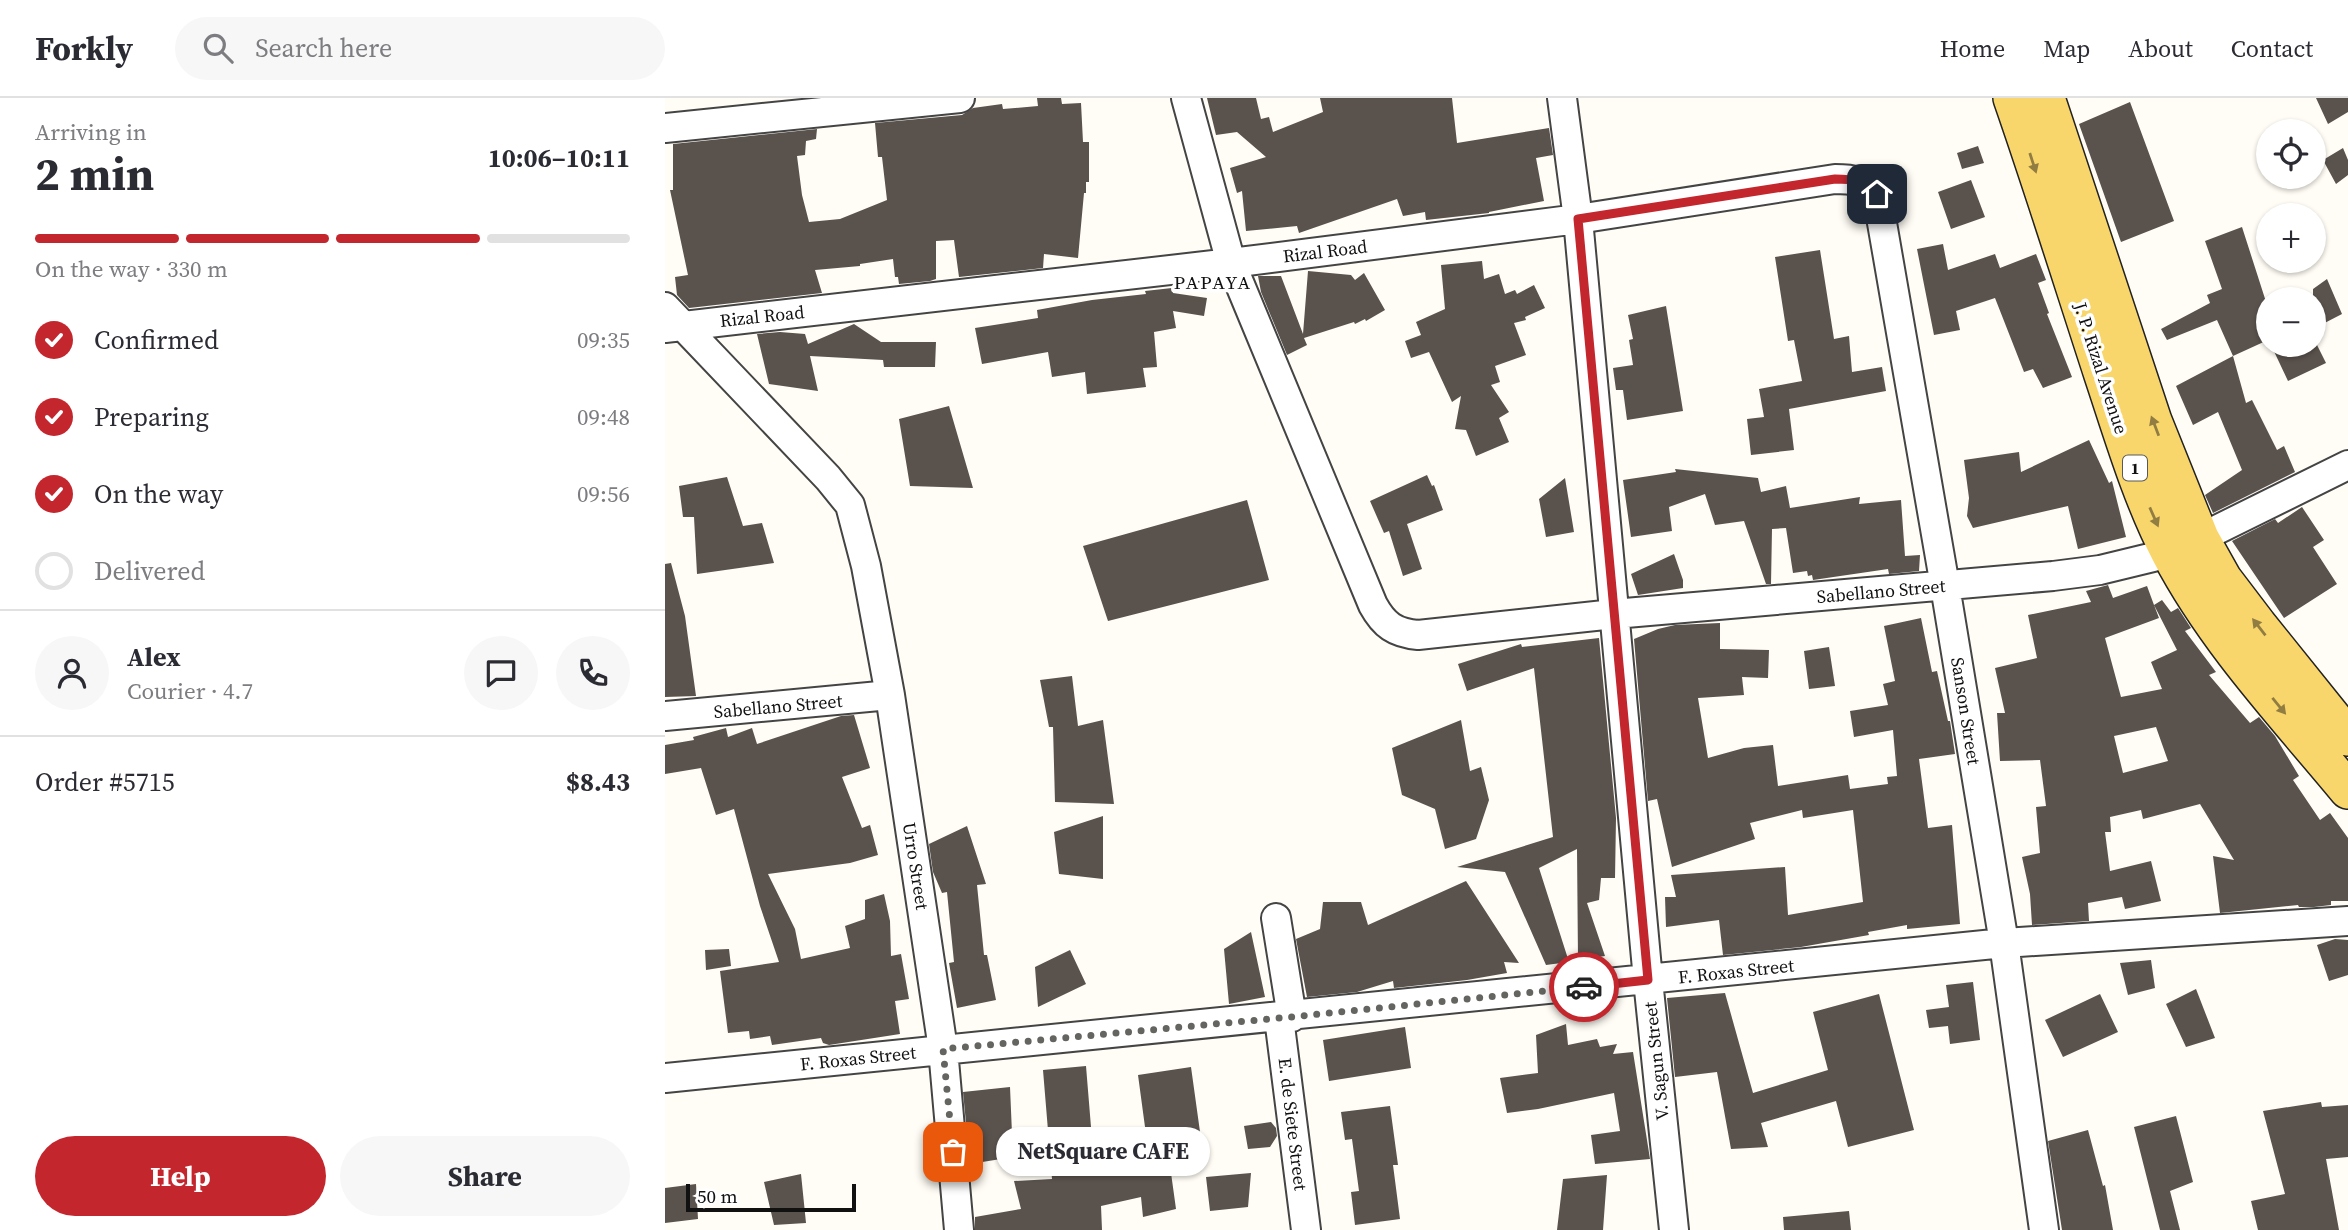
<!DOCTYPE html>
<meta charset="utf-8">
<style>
:root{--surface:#fff;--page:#f7f7f7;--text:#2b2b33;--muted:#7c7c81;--line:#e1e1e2;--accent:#c4262e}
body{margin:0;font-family:"Source Serif 4",serif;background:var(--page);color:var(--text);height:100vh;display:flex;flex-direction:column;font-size:26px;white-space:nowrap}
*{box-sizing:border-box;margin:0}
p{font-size:23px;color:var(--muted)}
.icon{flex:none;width:38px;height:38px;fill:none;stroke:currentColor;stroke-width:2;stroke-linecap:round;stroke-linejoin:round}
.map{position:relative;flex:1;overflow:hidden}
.drawer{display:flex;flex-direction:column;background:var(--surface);width:665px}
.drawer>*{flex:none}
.buttons{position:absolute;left:1591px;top:21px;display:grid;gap:14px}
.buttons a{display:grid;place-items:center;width:70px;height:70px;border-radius:50%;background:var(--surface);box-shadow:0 2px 5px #0004;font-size:35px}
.scale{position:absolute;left:21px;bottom:18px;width:170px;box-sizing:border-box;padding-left:7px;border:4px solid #111;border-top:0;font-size:19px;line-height:24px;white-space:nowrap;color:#111;-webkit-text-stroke:5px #fff;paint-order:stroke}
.pin{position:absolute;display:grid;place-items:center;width:60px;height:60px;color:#fff;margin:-30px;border-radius:14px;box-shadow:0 4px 10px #0006}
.courier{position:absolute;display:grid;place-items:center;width:70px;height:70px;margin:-35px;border:5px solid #c4262e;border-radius:50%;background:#fff;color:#222;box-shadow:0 2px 9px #0007}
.bubble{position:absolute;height:49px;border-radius:24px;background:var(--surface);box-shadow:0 2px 5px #0004;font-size:23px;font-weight:700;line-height:49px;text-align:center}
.summary em{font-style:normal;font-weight:700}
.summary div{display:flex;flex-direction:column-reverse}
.summary{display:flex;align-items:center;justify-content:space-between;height:119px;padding:0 35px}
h1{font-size:46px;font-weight:700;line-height:52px}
.bar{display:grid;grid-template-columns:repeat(4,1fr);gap:10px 7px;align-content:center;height:84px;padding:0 35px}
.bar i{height:9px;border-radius:5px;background:var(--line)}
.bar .on{background:var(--accent)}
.bar p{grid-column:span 4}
.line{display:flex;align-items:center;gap:18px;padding:0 35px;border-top:2px solid var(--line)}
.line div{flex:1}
.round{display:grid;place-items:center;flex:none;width:74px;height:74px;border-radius:37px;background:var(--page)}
ol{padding:0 35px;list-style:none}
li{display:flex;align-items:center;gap:21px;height:77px}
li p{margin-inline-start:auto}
li .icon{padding:7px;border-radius:50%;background:var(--accent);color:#fff;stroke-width:4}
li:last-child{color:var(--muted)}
li i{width:38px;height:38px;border:4px solid var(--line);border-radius:50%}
.primary-button{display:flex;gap:14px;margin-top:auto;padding:14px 35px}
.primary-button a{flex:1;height:80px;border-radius:42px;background:var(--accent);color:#fff;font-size:28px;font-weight:700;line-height:80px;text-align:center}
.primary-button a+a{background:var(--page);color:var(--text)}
header{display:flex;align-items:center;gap:42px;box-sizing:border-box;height:98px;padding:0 35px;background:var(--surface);border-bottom:2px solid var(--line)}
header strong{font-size:33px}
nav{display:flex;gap:38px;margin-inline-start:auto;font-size:24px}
.search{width:490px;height:63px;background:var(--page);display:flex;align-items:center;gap:18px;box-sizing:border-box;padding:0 24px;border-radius:38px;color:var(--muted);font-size:26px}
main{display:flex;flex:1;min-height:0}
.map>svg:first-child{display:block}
.building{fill:#5a524d;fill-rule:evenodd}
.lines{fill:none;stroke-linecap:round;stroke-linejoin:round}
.minor-casing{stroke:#444;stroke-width:32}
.major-casing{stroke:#222;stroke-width:40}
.minor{stroke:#fff;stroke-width:28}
.major{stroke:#f9d66b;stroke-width:37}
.oneway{fill:#917d42}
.done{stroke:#646461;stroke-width:7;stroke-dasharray:0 12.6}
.route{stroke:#c4262e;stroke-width:9}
.labels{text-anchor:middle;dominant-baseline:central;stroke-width:7;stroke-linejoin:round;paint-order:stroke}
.shield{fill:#fff;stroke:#585858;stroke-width:2}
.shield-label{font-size:16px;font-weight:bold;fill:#111}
.street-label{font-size:18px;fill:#111;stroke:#fff}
.neighbourhood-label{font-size:19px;letter-spacing:2px;fill:#111;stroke:#fff}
</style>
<header>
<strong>Forkly</strong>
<div class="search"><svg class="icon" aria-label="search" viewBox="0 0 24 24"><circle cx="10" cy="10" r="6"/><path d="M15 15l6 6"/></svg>Search here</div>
<nav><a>Home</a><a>Map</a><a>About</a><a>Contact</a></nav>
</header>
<main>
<section class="drawer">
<div class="summary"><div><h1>2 min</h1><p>Arriving in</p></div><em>10:06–10:11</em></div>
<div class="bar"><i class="on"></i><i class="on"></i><i class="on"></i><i></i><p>On the way · 330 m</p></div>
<ol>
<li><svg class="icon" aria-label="check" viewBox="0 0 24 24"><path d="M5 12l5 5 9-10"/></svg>Confirmed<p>09:35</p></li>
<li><svg class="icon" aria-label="check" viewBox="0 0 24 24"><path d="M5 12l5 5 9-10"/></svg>Preparing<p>09:48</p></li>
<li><svg class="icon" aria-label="check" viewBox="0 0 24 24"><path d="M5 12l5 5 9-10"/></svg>On the way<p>09:56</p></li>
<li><i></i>Delivered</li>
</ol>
<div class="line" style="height:126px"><a class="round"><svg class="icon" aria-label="person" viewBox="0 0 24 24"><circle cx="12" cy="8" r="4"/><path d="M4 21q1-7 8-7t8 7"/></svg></a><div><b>Alex</b><p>Courier · 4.7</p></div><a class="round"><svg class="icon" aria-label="chat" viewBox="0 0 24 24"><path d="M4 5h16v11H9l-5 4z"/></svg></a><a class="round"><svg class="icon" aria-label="phone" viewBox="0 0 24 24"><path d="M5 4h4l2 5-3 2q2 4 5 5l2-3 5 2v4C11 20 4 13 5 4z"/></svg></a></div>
<div class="line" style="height:91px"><div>Order #5715</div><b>$8.43</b></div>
<div class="primary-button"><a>Help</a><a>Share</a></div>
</section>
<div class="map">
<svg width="1683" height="1132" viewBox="0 0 1683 1132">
<rect width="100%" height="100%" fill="#fffdf5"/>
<!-- building -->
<path class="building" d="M372,0H396L397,6L416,5L418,44H424V84H421V95H419L413,160L379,156L378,170L294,179L289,142L271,143V181L265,183L234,186L233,179H230L228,161L195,166V168L150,172L157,195L24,210L12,197L10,179L23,177L5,92H8V46L152,31L151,41L141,43L140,57L132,58L137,97L144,124L175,121L222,102L217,59H213L210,25L297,17L308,10L337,6L338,11L373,8Z
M542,0H591L596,21L604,19L608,34L658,14L655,0H787L792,45L884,30L888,57L871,60L879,103L824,114V115L761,122L760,114L738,118L732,101L634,135L632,128L581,133L577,93L572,95L565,70L601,59L572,34L551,37Z
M1651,0H1683V14L1663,26Z
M1465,4L1509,123L1456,144L1414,26Z
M1313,48L1319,65L1297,71L1292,55Z
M1678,50L1683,62V77L1671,86L1658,62Z
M1306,82L1320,119L1286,131L1273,94Z
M1577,129L1603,210V242L1568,258L1552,222L1502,242L1496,231L1545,205L1542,197L1557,191L1540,143Z
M1278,146L1283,172L1330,156L1335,170L1371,156L1381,182L1373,185L1384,215L1382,216L1407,279L1378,290L1368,271L1359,274L1330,200L1291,213L1295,232L1269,237L1252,151Z
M1155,152L1169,241L1184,238L1187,274L1217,269L1221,293L1124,311L1129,352L1086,357L1082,321L1099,319L1094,291L1137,283L1129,242L1123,243L1110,159Z
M817,163L819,181L834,176L840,196L850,192L852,196L869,187L880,210L860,219L861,222L849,225L861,257L830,268L835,284L826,287L844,314L834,320L844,344L811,358L801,332L790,331L796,298L787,304L764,254L746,260L740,243L756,237L751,224L780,211L776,167Z
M643,173L686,177L690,182L699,175L720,212L701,223L700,221L690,226L689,224L639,240L642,247L622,257L596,194L593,178H616L638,236Z
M1662,181L1677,216L1648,231V191Z
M507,190L508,195L542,200L539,218L508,213L511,230L489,234L492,269L478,270L481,289L422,296L420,274L387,279L383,254L317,266L310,230L373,220L372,212L427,202L481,196L480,193Z
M1001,208L1018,313L962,322L958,292H951L948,270L968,267L964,242L968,241L963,217Z
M189,226L216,244H271L270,269H219L218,262L145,258L153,293L104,286L92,236L115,234L140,236L143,246Z
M1606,247H1652L1661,265L1623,283Z
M1568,258L1581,305L1587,302L1612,352L1619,348L1630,374L1548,415L1540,397L1577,372L1553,314L1528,327L1511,288Z
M284,308L308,390L245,388L234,321Z
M1424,342L1444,385L1447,383L1461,439L1413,451L1403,408L1308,430L1302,418L1304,400L1299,362L1354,354L1356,374Z
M1010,371L1093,380L1096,394L1121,388L1125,410L1195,399L1194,406L1236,402L1240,458L1255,457L1254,473L1224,476L1223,471L1148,482L1147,477L1143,478L1142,473L1128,475L1121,430L1107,431L1106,486H1101L1079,423L1050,427L1040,396L1004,409L1007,433L966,439L958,382L1011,374Z
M762,377L767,388L769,387L778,412L742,426L757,471L738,478L724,433L719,435L705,403Z
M62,379L78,428L97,425L109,465L32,476L29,419H18L14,388Z
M900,380L909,434L881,439L874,401Z
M582,402L604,482L443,523L418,448Z
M1637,409L1659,442L1648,449L1672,486L1619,520L1567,443L1610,421L1613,425Z
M1009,456L1018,482V490L973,497L966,476Z
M6,465L20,518L31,598L0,599V466Z
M1443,487L1448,500L1482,488L1489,507L1497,502L1506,514L1513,510L1526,530L1520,533L1551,574L1544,577L1585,625L1594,619L1610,638L1634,678L1628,682L1655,722L1665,715L1683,740V803H1666V807L1649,809H1634L1633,807L1555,815L1548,758L1569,762L1535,706L1478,721L1476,712L1445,719L1446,734H1440L1445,773L1486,763L1496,803L1460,811L1457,799L1423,805L1424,823L1367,827L1365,796L1357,759L1375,755L1371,709L1381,708L1375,662L1335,663L1332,615H1340L1330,570L1372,560L1363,517L1426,504L1421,493ZM1489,507L1512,552L1486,564L1497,591L1456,599L1440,540L1494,520ZM1491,629L1503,663L1458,675L1449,638Z
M1256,520L1267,574L1272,573L1283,623H1285L1290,656L1254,661L1263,730L1287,727L1295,826L1242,831V827L1203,834L1204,837L1136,849L1058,857L1054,822L1001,829L1000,799H1011L1006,777L1120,769L1123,817L1198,804L1188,712L1138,720L1137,712L1085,725L1090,741L1007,769L992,701L983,703L969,541L993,531L1010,527L1055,525V551L1104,552L1103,580L1077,579L1079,597L1033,600L1043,660L1079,650L1108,647L1113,688L1183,677L1185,691L1223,686L1222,679L1232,678L1228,632L1189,639L1185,613L1223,607L1218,586L1230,583L1219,528Z
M934,540L951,720L950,780H936L934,802L922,805L940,858L913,862L912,751L874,770L904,864L881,867L840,774L792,769L888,739L869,570L802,593L793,566L856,546L857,549Z
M1164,549L1170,588L1144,591L1139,553Z
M407,578L413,628L438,622L449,706L390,704L388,629H384L375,582Z
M189,617L205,670L177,679L197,730L205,727L213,757L185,765L103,776L130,831L136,861L185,850L180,828L200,821V802L219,796L225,823L226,858L236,856L244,901L230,903L235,936L164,947L158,945L156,940L107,947L105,938L85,941L84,933L63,935L55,873L114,864L95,808L69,711L51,717L36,670L0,676V647L29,642L28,639L61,630L63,639L87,630L92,646L176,618Z
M796,622L805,673L816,669L824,702L811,741L780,751L770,711L737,697L727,650Z
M438,718V781L394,776L389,734Z
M302,728L321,786L312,787L319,857H322L331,902L292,910L284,865L289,864L282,794L277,795L268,774L264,746Z
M801,783L854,865L839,864L842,875L802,882L729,890L728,883L692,894L642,899L631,841L655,831L658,804H696L703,827Z
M586,834L600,899L564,906L559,851Z
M1670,841L1683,842V877L1664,883L1652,847Z
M64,851L66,868L41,872L40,852Z
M405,852L421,886L373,909L370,869Z
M1486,862L1490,890L1463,897L1455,865Z
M1308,884L1315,942L1285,946L1283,928L1264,930L1261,912L1284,909L1281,887Z
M1531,891L1550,940L1521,949L1501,906Z
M1060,895L1088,995L1163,972L1148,914L1214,896L1249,1032L1183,1049L1171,1003L1096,1025L1103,1049L1066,1051L1052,974L1010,979L1002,900Z
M1435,896L1453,934L1398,959L1380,922Z
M901,926L903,947L932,941L935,949L952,946L948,956L968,954L985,1061L930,1066L926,1037L955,1033L949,995L873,1011L842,1015L835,980L873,975L871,937Z
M740,929L746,970L664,983L658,942Z
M421,968L430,1078L485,1066L473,977L526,969L536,1041L502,1046L511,1111L478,1119L476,1099L436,1108L437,1132H310V1119L356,1111L349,1083L387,1081L378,972Z
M345,989L348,1059L305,1066L298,994Z
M1656,1004L1657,1009L1683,1007V1059L1661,1061L1674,1132H1593L1586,1103L1620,1096L1598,1013Z
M725,1008L733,1067H728L735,1121L690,1127L686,1094L694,1093L687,1041L680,1042L676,1014Z
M1511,1018L1528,1084L1505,1093L1515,1132H1495L1469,1029Z
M606,1024L611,1030L612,1038L605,1049L583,1051L579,1028Z
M1423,1032L1438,1088L1440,1087L1448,1132H1397L1383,1043Z
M586,1075L583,1109L545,1113L541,1079Z
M136,1076L141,1125L109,1127L99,1084Z
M942,1077L938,1132H892L898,1081Z
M31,1086L33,1121L0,1125V1090Z
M1184,1113L1186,1132H1119L1118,1119Z"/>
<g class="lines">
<defs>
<path id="minor" d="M521,0L566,165L708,507C719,527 730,535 753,537L949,516L1388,478L1435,472L1505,455L1683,367
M897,0L913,121L983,882L1009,1132
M0,30L295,0
M0,209L163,380L185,407L201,468L225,597L278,951L294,1132
M0,230L566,165L913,121L1170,81C1189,81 1198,83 1212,96L1280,488L1339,845L1379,1132
M0,618L225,597
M611,820L627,919
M614,920L641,1132
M0,980L1339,845L1683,823"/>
<path id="major" d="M1347,0C1379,92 1408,185 1438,277C1458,337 1476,399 1505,455C1551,543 1621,617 1683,692
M1381,0L1488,323L1535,440L1558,481L1593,527L1683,639"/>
</defs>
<!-- minor casing -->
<use href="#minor" class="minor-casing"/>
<!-- major casing -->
<use href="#major" class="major-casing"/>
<!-- minor -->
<use href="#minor" class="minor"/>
<!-- major -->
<use href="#major" class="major"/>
</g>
<!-- one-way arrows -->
<defs><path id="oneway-solid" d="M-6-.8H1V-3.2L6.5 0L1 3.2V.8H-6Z" transform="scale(1.75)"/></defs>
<g class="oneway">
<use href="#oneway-solid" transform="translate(1368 65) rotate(72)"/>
<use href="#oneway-solid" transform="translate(1490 328) rotate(-111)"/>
<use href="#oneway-solid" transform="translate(1489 419) rotate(66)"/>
<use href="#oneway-solid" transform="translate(1594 529) rotate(-128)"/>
<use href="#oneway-solid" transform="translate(1614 608) rotate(51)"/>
</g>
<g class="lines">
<!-- done -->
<path class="done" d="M288,1054L278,951L626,919L919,889"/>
<!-- route -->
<path class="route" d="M919,889L983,882L913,121L1170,81C1189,81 1198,83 1212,96"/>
</g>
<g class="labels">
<!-- shield labels -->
<rect class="shield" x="1458" y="357.5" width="24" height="25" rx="5"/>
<g class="shield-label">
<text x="1470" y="370">1</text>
</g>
<!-- street labels -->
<g class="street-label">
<text transform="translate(660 153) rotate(-7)">Rizal Road</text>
<text transform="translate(97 218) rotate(-6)">Rizal Road</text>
<text transform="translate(1436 270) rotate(72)">J. P. Rizal Avenue</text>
<text transform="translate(1216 493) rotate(-5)">Sabellano Street</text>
<text transform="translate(113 608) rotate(-5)">Sabellano Street</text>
<text transform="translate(1301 613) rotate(81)">Sanson Street</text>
<text transform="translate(251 768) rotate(81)">Urro Street</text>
<text transform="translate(1071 873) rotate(-6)">F. Roxas Street</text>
<text transform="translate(193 960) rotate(-6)">F. Roxas Street</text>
<text transform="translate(991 963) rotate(-96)">V. Sagun Street</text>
<text transform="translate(628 1026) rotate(83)">E. de Siete Street</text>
</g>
<!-- neighbourhood labels -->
<g class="neighbourhood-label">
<text x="548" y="184">PAPAYA</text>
</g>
</g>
</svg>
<div class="buttons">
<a><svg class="icon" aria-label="locate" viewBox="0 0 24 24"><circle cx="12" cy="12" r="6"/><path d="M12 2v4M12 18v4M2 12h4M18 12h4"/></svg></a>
<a>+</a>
<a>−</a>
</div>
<div class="scale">50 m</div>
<div class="pin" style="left:288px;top:1054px;background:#ea580c"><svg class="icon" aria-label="bag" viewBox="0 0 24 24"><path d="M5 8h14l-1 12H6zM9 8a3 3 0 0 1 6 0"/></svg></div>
<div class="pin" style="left:1212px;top:96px;background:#1f2937"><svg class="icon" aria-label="home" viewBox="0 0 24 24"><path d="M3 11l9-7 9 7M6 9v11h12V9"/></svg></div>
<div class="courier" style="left:919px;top:889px"><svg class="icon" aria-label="car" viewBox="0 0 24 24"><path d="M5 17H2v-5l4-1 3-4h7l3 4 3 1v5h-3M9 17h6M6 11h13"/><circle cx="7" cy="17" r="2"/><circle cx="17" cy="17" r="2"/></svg></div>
<div class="bubble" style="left:331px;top:1029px;width:214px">NetSquare CAFE</div>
</div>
</main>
